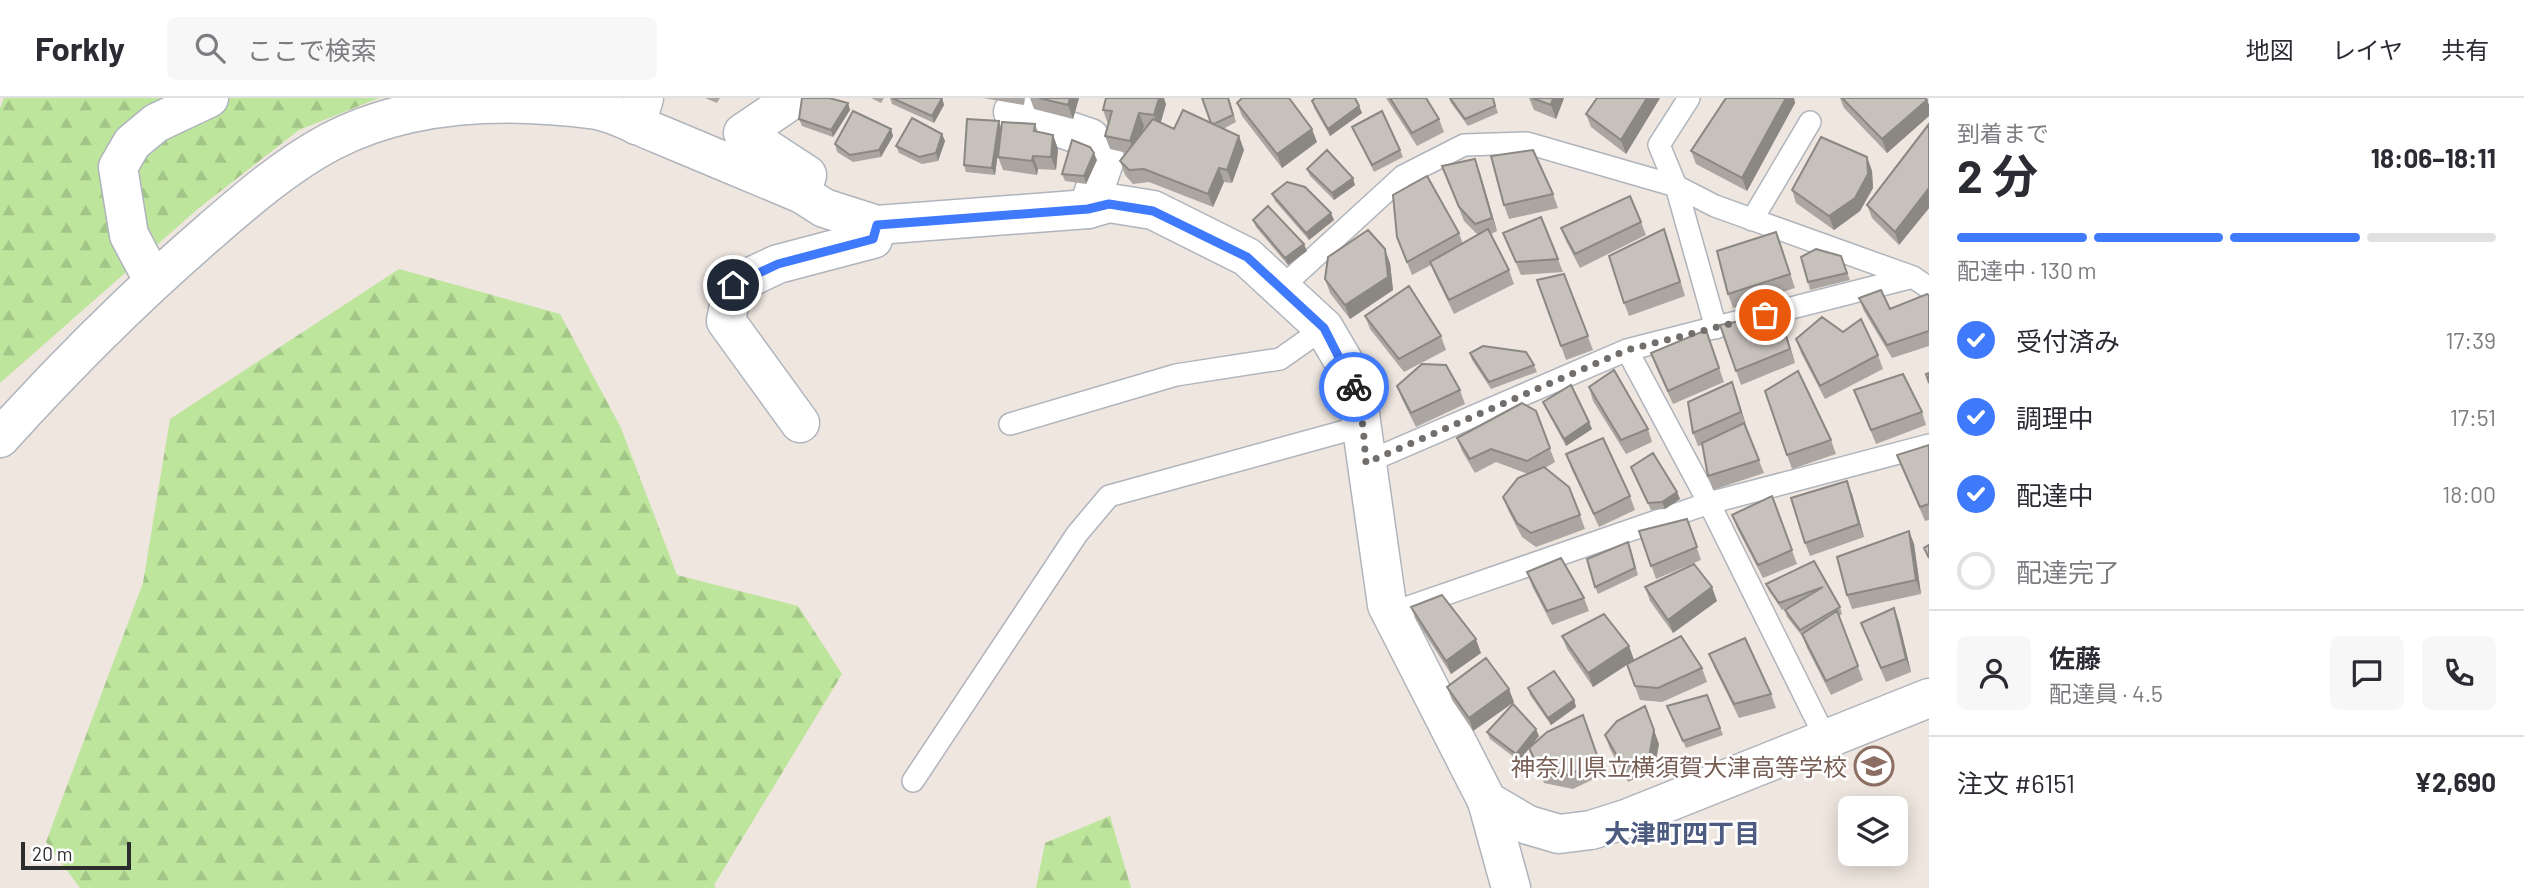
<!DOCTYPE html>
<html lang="ja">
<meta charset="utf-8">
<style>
:root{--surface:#fff;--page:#f7f7f7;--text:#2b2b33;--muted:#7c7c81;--line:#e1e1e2;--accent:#3f79fc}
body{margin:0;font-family:Barlow,"Noto Sans JP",sans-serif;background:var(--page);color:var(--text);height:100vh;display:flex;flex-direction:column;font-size:26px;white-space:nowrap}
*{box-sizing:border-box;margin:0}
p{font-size:23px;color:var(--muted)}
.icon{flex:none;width:38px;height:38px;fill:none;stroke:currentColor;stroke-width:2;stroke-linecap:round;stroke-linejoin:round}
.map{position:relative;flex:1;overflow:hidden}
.panel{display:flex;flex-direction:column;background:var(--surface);width:595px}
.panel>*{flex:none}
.tools{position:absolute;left:1838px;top:698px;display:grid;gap:14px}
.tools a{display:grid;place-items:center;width:70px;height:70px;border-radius:10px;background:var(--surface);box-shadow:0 4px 18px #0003;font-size:35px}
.scale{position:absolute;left:21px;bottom:18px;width:110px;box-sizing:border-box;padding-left:7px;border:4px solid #2d2d2d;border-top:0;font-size:19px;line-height:24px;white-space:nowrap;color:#2d2d2d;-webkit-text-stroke:5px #fff;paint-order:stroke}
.pin{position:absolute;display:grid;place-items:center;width:60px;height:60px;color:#fff;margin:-30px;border:4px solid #fff;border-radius:50%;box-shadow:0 2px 7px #0007}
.courier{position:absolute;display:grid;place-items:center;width:70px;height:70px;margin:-35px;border:5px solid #3f79fc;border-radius:50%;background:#fff;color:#222;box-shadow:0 2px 9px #0007}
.overview em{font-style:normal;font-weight:700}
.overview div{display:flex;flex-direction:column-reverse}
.overview{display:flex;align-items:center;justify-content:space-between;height:119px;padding:0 28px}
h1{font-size:46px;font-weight:700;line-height:52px}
.bar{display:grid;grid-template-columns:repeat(4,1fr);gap:10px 7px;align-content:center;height:84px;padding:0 28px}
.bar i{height:9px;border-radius:5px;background:var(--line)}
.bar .active{background:var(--accent)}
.bar p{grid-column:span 4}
.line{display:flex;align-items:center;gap:18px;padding:0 28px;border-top:2px solid var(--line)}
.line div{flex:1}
.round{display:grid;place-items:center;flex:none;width:74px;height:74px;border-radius:10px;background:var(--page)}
ol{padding:0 28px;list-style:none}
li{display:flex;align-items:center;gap:21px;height:77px}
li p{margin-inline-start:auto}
li .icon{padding:7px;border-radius:50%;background:var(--accent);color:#fff;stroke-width:4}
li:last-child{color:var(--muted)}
li i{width:38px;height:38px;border:4px solid var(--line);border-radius:50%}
header{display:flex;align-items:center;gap:42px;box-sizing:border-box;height:98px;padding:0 35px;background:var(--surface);border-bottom:2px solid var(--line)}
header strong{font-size:33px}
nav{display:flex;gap:38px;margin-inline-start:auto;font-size:24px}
.search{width:490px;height:63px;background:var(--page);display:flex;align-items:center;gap:18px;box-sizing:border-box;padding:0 24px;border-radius:10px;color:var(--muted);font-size:26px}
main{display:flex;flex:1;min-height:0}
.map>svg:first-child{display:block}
.forest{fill:url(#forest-firs)}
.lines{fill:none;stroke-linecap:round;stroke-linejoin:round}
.lane-casing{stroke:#afb4bd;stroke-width:24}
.street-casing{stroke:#afb4bd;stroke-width:41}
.secondary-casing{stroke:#afb4bd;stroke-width:41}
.lane{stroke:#fff;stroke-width:21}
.street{stroke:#fff;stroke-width:38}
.secondary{stroke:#fff;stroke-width:38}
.wall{fill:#aba6a1}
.shaded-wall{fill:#8b8783}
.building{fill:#c7c1bb;stroke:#8b8783;stroke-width:2}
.done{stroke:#716e6b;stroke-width:7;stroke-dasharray:0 12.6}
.route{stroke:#3f79fc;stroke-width:9}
.labels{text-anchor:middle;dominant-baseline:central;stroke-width:5;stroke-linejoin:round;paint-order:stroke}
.education-label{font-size:24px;fill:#785e54;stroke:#fff;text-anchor:end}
.neighbourhood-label{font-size:26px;font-weight:bold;fill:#4c5b7f;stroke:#fff}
</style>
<header>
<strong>Forkly</strong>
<div class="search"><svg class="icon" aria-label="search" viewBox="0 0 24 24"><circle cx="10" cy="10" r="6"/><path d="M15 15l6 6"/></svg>ここで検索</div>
<nav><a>地図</a><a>レイヤ</a><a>共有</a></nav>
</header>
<main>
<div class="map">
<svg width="1929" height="790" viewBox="0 0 1929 790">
<defs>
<pattern id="forest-firs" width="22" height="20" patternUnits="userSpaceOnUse" patternTransform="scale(1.75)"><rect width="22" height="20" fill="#bde59c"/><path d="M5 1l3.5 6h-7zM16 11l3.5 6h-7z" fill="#a3c587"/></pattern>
</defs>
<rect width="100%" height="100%" fill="#eee6df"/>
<!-- forest -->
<path class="forest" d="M4,0H379L299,32L200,109L0,285V10Z
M399,171L560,216L621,330L677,477L798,508L842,576L714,787L716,790H80L46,744L143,485L170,321Z
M1110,718L1131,790H1036L1045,745Z"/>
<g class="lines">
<defs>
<path id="lane" d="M1689,0L1659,47L1676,88L1716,230
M1752,122L1810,24
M1281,190L1403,78L1464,47L1527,45L1676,88L1715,108L1913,179L1929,190
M1627,252L1709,405L1826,641
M1010,326L1176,277L1280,261L1324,230
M1365,365L1627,252L1913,179
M1391,515L1709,405L1929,347
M913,683L1077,436L1109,398L1363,328"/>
<path id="street" d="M787,5L743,35L807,77L802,96
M1013,14L1090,40L1105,61L1088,111
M636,27L644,0
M800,325L726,223L733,187L778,166L873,141L877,127
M1487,703L1511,790"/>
<path id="secondary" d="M153,182L129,137L118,69L132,45L156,25L209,0
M0,340C66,267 133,200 207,136C245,103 285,68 330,44C410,2 509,0 597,12C618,16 640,29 661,37C708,57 755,76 802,96L824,110L877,127L1088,111L1109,105L1153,112L1247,159L1324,230L1348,271L1358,302L1387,507L1487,703L1528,727L1559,736L1591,732L1626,721L1929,600"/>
</defs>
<!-- lane casing -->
<use href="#lane" class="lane-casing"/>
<!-- street casing -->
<use href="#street" class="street-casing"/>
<!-- secondary casing -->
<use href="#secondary" class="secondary-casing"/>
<!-- lane -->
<use href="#lane" class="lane"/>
<!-- street -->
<use href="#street" class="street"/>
<!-- secondary -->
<use href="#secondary" class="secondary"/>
</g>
<!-- wall -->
<path class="wall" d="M705,0H720L717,5Z
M871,0H884L881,5Z
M890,0H942L944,7L934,25L892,6Z
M983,0H1025L1024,7Z
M1030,0H1079L1073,21L1034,11Z
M1229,0L1236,24L1223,31L1244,52L1232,85L1224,84L1213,109L1149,84L1133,86L1125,77L1120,63L1127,55L1110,51L1105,38L1108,26L1103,12L1166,6L1161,24L1174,31L1211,25Z
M1386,0H1426L1439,21L1444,34L1417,48Z
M1449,0H1493L1498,15L1468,28L1451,5Z
M1529,0H1564L1556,21L1534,12Z
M1660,0L1626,56L1591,29L1586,16Z
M1726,0H1794L1795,5L1747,93L1696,66L1691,53Z
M1840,0H1925L1929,7V18L1887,55L1844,10Z
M1312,3L1359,8L1362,15L1330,38L1314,10Z
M848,5L850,12L833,39L802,28L799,21Z
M1237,5L1317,44L1282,70L1242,18Z
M999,23L1001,31L995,77L966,74L964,67Z
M1035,26L1038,34L1053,37L1058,51L1056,72L1038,71L1037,77L1003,72L998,59Z
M1929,26V110L1899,147L1872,120L1867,107Z
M1352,29L1400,52L1403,59L1374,74Z
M891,31L893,38L881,59L853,64L837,54L835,46Z
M942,36L945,43L938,63L922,66L899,55L896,48Z
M1867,59L1872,73L1873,90L1860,113L1834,132L1796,105L1792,92Z
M1097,62L1086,86L1065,83L1062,76Z
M1442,68L1480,75L1497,133L1491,136L1509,172L1514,186L1454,216L1435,177L1431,167L1412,177L1397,139L1459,135L1463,146L1478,137L1464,123Z
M1307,71L1355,87L1334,102L1310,78Z
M1272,96L1334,122L1309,142L1275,103Z
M1553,96L1558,110L1509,121L1504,107Z
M1253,122L1307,153L1288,167L1256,129Z
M1641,124L1646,137L1580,170L1566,143L1561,130Z
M1503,135L1558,161L1563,174L1521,177Z
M1669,145L1685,198L1629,218L1624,205Z
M1781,148L1795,190L1733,210L1728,196Z
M1841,158L1850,182L1810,192L1808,184Z
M1390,165L1393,192L1350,221L1330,195L1325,181Z
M1564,176L1593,252L1566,262L1537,182Z
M1929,197V248L1892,260L1864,213L1859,200L1890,211Z
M1779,215L1795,265L1741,287L1720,227Z
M1365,218L1441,238L1446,252L1404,274L1370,231Z
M1706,232L1724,284L1673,306L1656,269L1651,255Z
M1796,241L1878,257L1883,271L1825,301L1801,255Z
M1470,255L1534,267L1537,274L1491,291L1472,262Z
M1397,288L1460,292L1465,306L1416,329L1402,301Z
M1589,289L1648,331L1652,344L1626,356L1593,303Z
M1854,292L1922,314L1926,327L1876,346Z
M1765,293L1831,342L1836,356L1792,371Z
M1737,298L1746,327H1745L1764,375L1713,392L1708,378L1703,347L1698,348L1693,335Z
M1543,304L1589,324L1592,331L1566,348L1546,311Z
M1536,313L1555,364L1545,370L1580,417L1585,431L1536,449L1522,439L1508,412L1503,399L1528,376L1496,364L1475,375L1462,353L1457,340Z
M1929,347V422L1925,423L1897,357Z
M1566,356L1630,398L1635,412L1599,429L1571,370Z
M1631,369L1677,394L1680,401L1665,411L1651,412Z
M1852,396L1864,439L1810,458L1805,445Z
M1772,398L1797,466L1763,480L1737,430L1732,417Z
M1687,421L1701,462L1656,481L1639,433Z
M1909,433L1914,446L1921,496L1852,511L1847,497Z
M1631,451L1638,477L1598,496L1595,489Z
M1814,463L1840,509L1842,516L1839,518L1863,582L1831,597L1807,550L1803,539L1787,519L1785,512L1787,510L1782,512L1769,493L1766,486Z
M1527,474L1584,500L1589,513L1552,527L1532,488Z
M1645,489L1717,503L1673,535L1650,503Z
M1411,509L1481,555L1451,576L1416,522Z
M1894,510L1899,524L1911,574L1886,584L1861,525Z
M1562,538L1629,548L1634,562L1702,570L1707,584L1662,604L1640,602L1627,567L1593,589L1567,551Z
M1709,556L1771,596L1776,610L1739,620L1714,569Z
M1447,589L1514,604L1473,633L1452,602Z
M1528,590L1574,602L1576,609L1551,627L1530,597Z
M1707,597L1723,637L1686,650L1667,608Z
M1583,617L1604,676L1573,691L1544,685L1534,664L1529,650L1519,663L1490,641L1487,634L1539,638L1531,648Z
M1605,637L1659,646L1654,672L1628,684L1610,651Z"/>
<!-- shaded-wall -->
<path class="shaded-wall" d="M942,0L944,7L934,25L932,18Z
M1070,0H1079L1073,21L1068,7Z
M1159,0H1164L1166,6L1159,30L1154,17Z
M1553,0H1564L1556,21L1551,7Z
M1647,0H1660L1626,56L1621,42Z
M1786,0H1794L1795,5L1747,93L1742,80Z
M1927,2L1929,7V18L1887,55L1882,41Z
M848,5L850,12L833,39L831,32Z
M1359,8L1362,15L1330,38L1328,31Z
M1139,15L1144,28L1135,57L1130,43Z
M999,23L1001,31L995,77L992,70Z
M891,31L893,38L881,59L879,52Z
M1312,31L1317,44L1282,70L1277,56Z
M942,36L945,43L938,63L936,55Z
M1053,37L1058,51L1056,72L1051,59Z
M1239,38L1244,52L1232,85L1227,72Z
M1094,55L1097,62L1086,86L1084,78Z
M1033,58L1038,71L1037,77L1032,63Z
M1867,59L1872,73L1873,90L1860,113L1834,132L1829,118Z
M1475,61L1480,75L1497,133L1492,120Z
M1219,70L1224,84L1213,109L1208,96Z
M1353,80L1355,87L1334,102L1332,95Z
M1929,90V110L1899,147L1895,134Z
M1331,115L1334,122L1309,142L1306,135Z
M1304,146L1307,153L1288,167L1285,160Z
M1385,151L1390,165L1393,192L1350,221L1345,207Z
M1779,215L1784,228L1795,265L1790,251Z
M1732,284L1737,298L1746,327L1741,314Z
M1589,324L1592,331L1566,348L1564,341Z
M1847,383L1852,396L1864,439L1859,426Z
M1677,394L1680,401L1665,411L1662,404Z
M1909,433L1914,446L1921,496L1916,482Z
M1712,489L1717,503L1673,535L1668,522Z
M1894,510L1899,524L1911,574L1906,561Z
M1476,541L1481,555L1451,576L1446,563Z
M1629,548L1634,562L1593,589L1588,575Z
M1509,591L1514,604L1473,633L1469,620Z
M1574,602L1576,609L1551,627L1548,620Z
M1536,631L1539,638L1519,663L1516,656Z
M1654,632L1659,646L1654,672L1649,659Z"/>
<!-- building -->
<path class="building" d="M802,0H829L848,5L831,32L799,21Z
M892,0H942L932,18Z
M1039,0H1070L1068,7Z
M1106,0H1159L1154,17L1139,15L1130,43L1105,38L1112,13L1103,12Z
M1202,0H1228L1233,17L1214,26L1211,25Z
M1242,0H1289L1312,31L1277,56L1237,5Z
M1315,0H1355L1359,8L1328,31L1312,3Z
M1390,0H1426L1439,21L1412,35Z
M1450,0H1493L1495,8L1465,21Z
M1532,0H1553L1551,7Z
M1597,0H1647L1621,42L1586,16Z
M1726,0H1786L1742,80L1691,53Z
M1842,0H1925L1927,2L1882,41Z
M1183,12L1239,38L1227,72L1219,70L1208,96L1144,71L1129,72L1120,63L1153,21L1174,31Z
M853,13L891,31L879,52L850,57L835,46Z
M1382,13L1400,52L1372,67L1352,29Z
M912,20L942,36L936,55L919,59L896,48Z
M967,21L999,23L992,70L964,67Z
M1002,24L1035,26L1034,33L1053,37L1051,59L1033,58L1032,63L998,59Z
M1929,26V90L1895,134L1867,107Z
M1821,39L1867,59L1868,76L1855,100L1829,118L1792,92Z
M1072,42L1090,49L1094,55L1084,78L1062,76Z
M1327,52L1353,80L1332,95L1307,71Z
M1533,52L1553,96L1504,107L1491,58Z
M1475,61L1492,120L1475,126L1459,109L1442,68Z
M1427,78L1459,135L1407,164L1397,139L1393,97Z
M1287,84L1305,89L1331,115L1306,135L1272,96Z
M1630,98L1641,124L1575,156L1561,130Z
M1268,108L1304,146L1285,160L1253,122Z
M1541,119L1558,161L1516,164L1503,135Z
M1488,131L1509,172L1449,202L1430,164Z
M1664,131L1680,184L1624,205L1609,158Z
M1368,132L1385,151L1388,179L1345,207L1325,181L1328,159Z
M1776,134L1790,176L1728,196L1717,153Z
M1816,151L1841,158L1847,175L1808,184L1801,159Z
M1564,176L1588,238L1561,248L1537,182Z
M1409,188L1441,238L1399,261L1365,218Z
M1881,192L1890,211L1927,196L1929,197V233L1887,247L1859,200Z
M1779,215L1790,251L1736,273L1720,227Z
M1822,219L1843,234L1861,221L1878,257L1820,288L1796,241Z
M1706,232L1719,270L1668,293L1651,255Z
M1483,248L1526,254L1534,267L1489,284L1470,255Z
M1422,266L1446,267L1460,292L1411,315L1397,288Z
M1614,272L1648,331L1621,342L1589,289Z
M1798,273L1831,342L1787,357L1765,293Z
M1929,275V285L1926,276Z
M1903,276L1922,314L1871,332L1854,292Z
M1732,284L1741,314L1693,335L1688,304Z
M1571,287L1589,324L1564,341L1543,304Z
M1522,305L1536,313L1550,350L1527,363L1491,351L1470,361L1457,340Z
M1744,325L1759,362L1708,378L1702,345Z
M1603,340L1630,398L1594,416L1566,356Z
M1929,347V406L1920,409L1897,357Z
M1653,355L1677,394L1662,404L1648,405L1631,369Z
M1544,369L1569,389L1580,417L1531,435L1517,425L1503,399L1518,380Z
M1847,383L1859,426L1805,445L1791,400Z
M1772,398L1792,452L1758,467L1732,417Z
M1687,421L1697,449L1651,468L1639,433Z
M1909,433L1916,482L1847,497L1837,459Z
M1628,444L1635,470L1595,489L1587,461Z
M1929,447V460L1924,450Z
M1561,460L1584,500L1547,513L1527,474Z
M1814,463L1840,509L1800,532L1785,512L1823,489L1779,505L1766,486Z
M1694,466L1712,489L1668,522L1645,489Z
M1442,497L1476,541L1446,563L1411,509Z
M1894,510L1906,561L1881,570L1861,525Z
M1837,513L1858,568L1826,583L1802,536Z
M1604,516L1629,548L1588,575L1562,538Z
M1681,538L1702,570L1658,590L1635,588L1627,566Z
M1745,540L1771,596L1734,606L1709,556Z
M1486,560L1509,591L1469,620L1447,589Z
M1554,573L1574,602L1548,620L1528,590Z
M1707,597L1720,630L1683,643L1667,608Z
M1513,606L1536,631L1516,656L1487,634Z
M1645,608L1654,632L1649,659L1624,670L1605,637L1617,623Z
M1583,617L1599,663L1568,677L1539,671L1529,650L1547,634Z"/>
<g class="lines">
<!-- done -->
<path class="done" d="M1354,289L1363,328L1366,365L1627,252L1765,217"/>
<!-- route -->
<path class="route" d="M733,187L778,166L873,141L877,127L1088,111L1109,106L1153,113L1247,159L1324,230L1354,289"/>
</g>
<!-- icons -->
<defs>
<symbol id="school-ring" viewBox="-11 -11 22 22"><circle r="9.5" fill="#fff" stroke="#8d6e63" stroke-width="1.5"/><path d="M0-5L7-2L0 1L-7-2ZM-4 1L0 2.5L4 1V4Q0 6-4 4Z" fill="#8d6e63"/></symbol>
</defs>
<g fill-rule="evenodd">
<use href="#school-ring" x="1852" y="646" width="44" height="44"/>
</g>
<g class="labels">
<!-- education labels -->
<g class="education-label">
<text x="1847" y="668">神奈川県立横須賀大津高等学校</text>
</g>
<!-- neighbourhood labels -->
<g class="neighbourhood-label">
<text x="1682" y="734">大津町四丁目</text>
</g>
</g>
</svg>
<div class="tools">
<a><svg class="icon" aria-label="layers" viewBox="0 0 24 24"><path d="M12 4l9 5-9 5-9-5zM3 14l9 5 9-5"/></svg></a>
</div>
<div class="scale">20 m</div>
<div class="pin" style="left:1765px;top:217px;background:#ea580c"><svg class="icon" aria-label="bag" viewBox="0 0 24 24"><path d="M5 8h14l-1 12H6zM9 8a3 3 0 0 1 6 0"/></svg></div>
<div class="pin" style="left:733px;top:187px;background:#1f2937"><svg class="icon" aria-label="home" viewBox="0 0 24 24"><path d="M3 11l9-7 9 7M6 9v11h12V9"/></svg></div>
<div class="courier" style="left:1354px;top:289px"><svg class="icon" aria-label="bike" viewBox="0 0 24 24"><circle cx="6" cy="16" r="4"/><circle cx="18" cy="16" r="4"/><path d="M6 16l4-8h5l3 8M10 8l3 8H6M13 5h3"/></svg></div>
</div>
<section class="panel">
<div class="overview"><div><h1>2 分</h1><p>到着まで</p></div><em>18:06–18:11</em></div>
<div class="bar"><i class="active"></i><i class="active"></i><i class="active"></i><i></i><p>配達中 · 130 m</p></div>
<ol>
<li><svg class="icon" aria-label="check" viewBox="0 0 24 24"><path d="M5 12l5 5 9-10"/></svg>受付済み<p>17:39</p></li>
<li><svg class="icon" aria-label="check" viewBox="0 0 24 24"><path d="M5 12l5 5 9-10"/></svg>調理中<p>17:51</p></li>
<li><svg class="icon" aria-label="check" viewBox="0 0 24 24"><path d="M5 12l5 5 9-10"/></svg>配達中<p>18:00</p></li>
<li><i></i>配達完了</li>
</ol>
<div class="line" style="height:126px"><a class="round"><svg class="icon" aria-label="person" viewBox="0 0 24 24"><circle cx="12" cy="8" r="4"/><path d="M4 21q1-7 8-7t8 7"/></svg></a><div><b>佐藤</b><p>配達員 · 4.5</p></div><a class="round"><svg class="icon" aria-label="chat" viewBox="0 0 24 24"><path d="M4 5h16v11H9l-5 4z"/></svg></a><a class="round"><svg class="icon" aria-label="phone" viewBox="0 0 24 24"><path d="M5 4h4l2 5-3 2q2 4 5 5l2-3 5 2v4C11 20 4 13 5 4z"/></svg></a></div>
<div class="line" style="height:91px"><div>注文 #6151</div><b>¥2,690</b></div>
</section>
</main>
